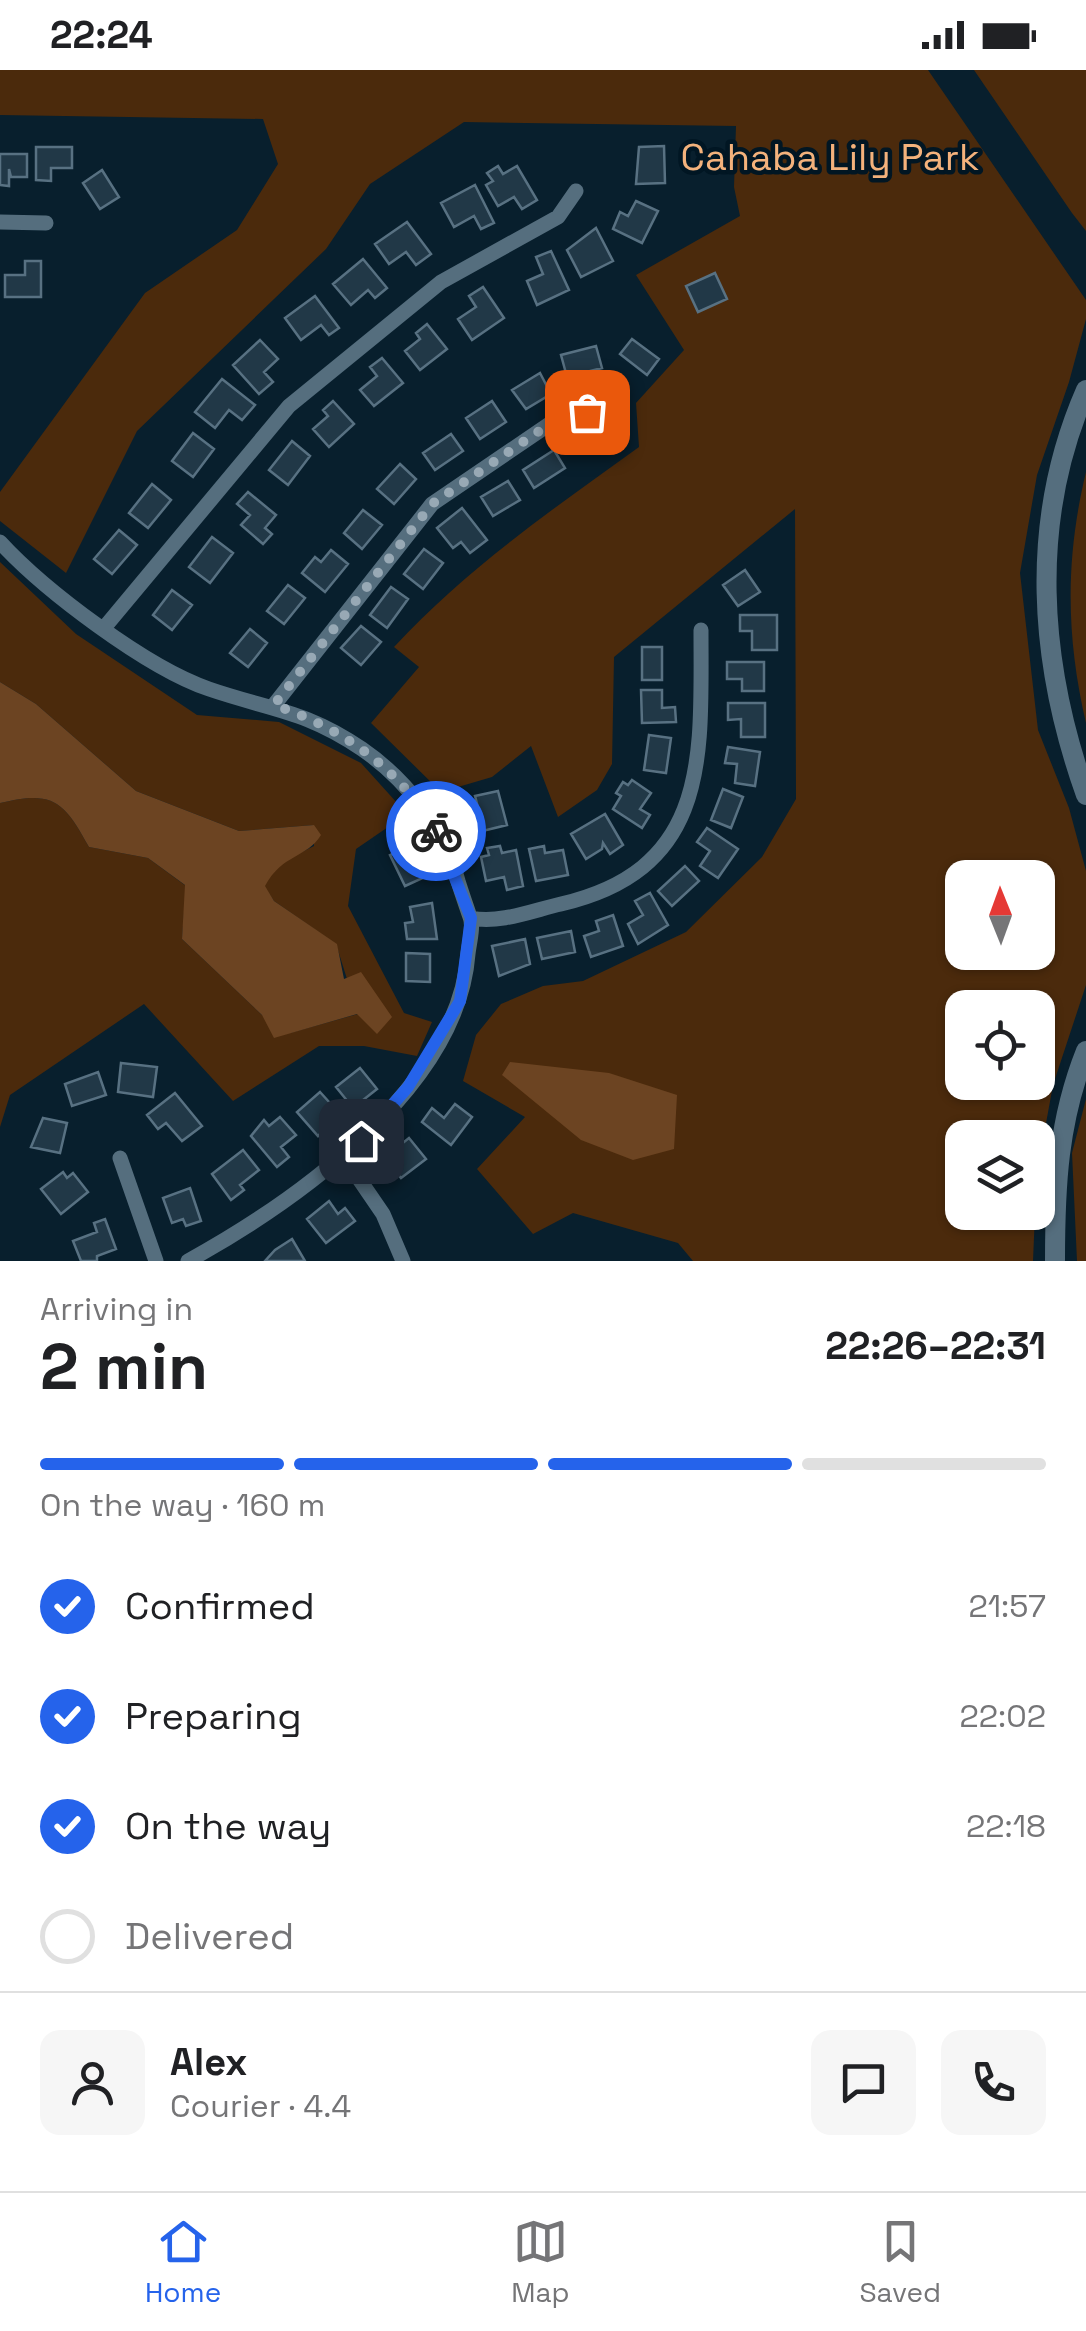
<!DOCTYPE html>
<meta charset="utf-8">
<style>
:root{--surface:#fff;--page:#f6f6f6;--text:#202124;--muted:#757577;--line:#e0e0e0;--accent:#2563eb}
body{margin:0;font-family:"Space Grotesk",sans-serif;background:var(--page);color:var(--text);height:100vh;display:flex;flex-direction:column;font-size:38px;white-space:nowrap}
*{box-sizing:border-box;margin:0}
p{font-size:32px;color:var(--muted)}
.icon{flex:none;width:55px;height:55px;fill:none;stroke:currentColor;stroke-width:2;stroke-linecap:round;stroke-linejoin:round}
.map{position:relative;height:1191px;overflow:hidden}
.sheet{display:flex;flex-direction:column;background:var(--surface);flex:1}
.sheet>*{flex:none}
.needle{width:65px;rotate:359deg}
.controls{position:absolute;left:945px;top:790px;display:grid;gap:20px}
.controls a{display:grid;place-items:center;width:110px;height:110px;border-radius:20px;background:var(--surface);box-shadow:0 2px 8px #0004;font-size:50px}
.pin{position:absolute;display:grid;place-items:center;width:85px;height:85px;color:#fff;margin:-42px;border-radius:20px;box-shadow:0 5px 15px #0006}
.courier{position:absolute;display:grid;place-items:center;width:100px;height:100px;margin:-50px;border:8px solid #2563eb;border-radius:50%;background:#fff;color:#222;box-shadow:0 2px 12px #0007}
.overview em{font-style:normal;font-weight:800}
.overview div{display:flex;flex-direction:column-reverse}
.overview{display:flex;align-items:center;justify-content:space-between;height:170px;padding:0 40px}
h1{font-size:65px;font-weight:800;line-height:75px}
.bar{display:grid;grid-template-columns:repeat(4,1fr);gap:15px 10px;align-content:center;height:120px;padding:0 40px}
.bar i{height:12px;border-radius:8px;background:var(--line)}
.bar .selected{background:var(--accent)}
.bar p{grid-column:span 4}
.line{display:flex;align-items:center;gap:25px;padding:0 40px;border-top:2px solid var(--line)}
.line div{flex:1}
.round{display:grid;place-items:center;flex:none;width:105px;height:105px;border-radius:20px;background:var(--page)}
ol{padding:0 40px;list-style:none}
li{display:flex;align-items:center;gap:30px;height:110px}
li p{margin-inline-start:auto}
li .icon{padding:10px;border-radius:50%;background:var(--accent);color:#fff;stroke-width:4}
li:last-child{color:var(--muted)}
li i{width:55px;height:55px;border:5px solid var(--line);border-radius:50%}
.status{display:flex;justify-content:space-between;align-items:center;height:70px;padding:0 50px;background:var(--surface);direction:ltr}
.status svg{height:28px;fill:currentColor}
.menu{display:flex;justify-content:space-around;align-items:center;height:140px;border-top:2px solid var(--line);background:var(--surface);font-size:28px;color:var(--muted)}
.menu a{display:grid;justify-items:center;gap:5px}
.menu .selected{color:var(--accent)}
.map>svg:first-child{display:block}
.green{fill:#4b2a0c;fill-rule:evenodd}
.water{fill:#6c4422}
.building{fill:#213847;stroke:#587182;stroke-width:2.5}
.lines{fill:none;stroke-linecap:round;stroke-linejoin:round}
.minor{stroke:#556e7e;stroke-width:15}
.tertiary{stroke:#556e7e;stroke-width:20}
.done{stroke:#98a9b5;stroke-width:10;stroke-dasharray:0 18}
.route{stroke:#2563eb;stroke-width:12}
.labels{text-anchor:middle;dominant-baseline:central;stroke-width:9;stroke-linejoin:round;paint-order:stroke}
.park-label{font-size:38px;fill:#f3b27c;stroke:#011623}
</style>
<div class="status"><b>22:24</b><svg viewBox="0 0 49 12"><path d="M0 12V9h3v3zM5 12V6h3v6zM10 12V3h3v9zM15 12V0h3v12zM26 1h20v11H26zM47 4h2v5h-2z"/></svg></div>
<div class="map">
<svg width="1086" height="1191" viewBox="0 0 1086 1191">
<rect width="100%" height="100%" fill="#081f2d"/>
<!-- green -->
<path class="green" d="M0,0H928L1086,230V249L1069,312L1037,405L1020,503L1038,660L1069,738L1086,801V915L1053,1015L1038,1097V1068H962V1142L1035,1143L1033,1191H693L678,1173L573,1143L533,1164L477,1099L525,1047L463,1011L476,965L501,934L543,916L583,911L686,862L762,787L796,729L795,439L614,587L612,694L597,720L558,747L531,676L492,707L441,722L371,653L419,597L394,577C467,498 553,439 639,377L636,333L684,280L636,205L740,146L734,117L736,56L464,52L370,114L326,179L137,361L66,503L0,451V422L145,223L237,160L278,94L263,49L0,45ZM962,808H1038V882H962ZM962,938H1038V1012H962Z
M974,0H1086V161L1072,143Z
M1086,402V653C1066,567 1065,489 1086,402Z
M0,492L76,564L197,645L279,652L361,693L407,744L356,779L348,836L404,943L432,952L417,986L364,976H319L233,1031L144,934L10,1025L0,1057V733C53,720 64,731 89,777L148,788L186,816L182,869L262,945L290,963L358,944L336,874L274,831L264,816L276,795L314,776V755L239,761L136,721L36,634L0,612Z
M1086,1029V1191H1077L1072,1083Z"/>
<!-- water -->
<path class="water" d="M0,612L36,634L136,721L239,761L314,755L321,765C307,788 282,784 265,816L274,831L337,874L344,909L361,902L392,947L377,964L357,944L274,968L262,945L182,869L185,815L148,788L89,777C64,731 53,720 0,733Z
M510,992L609,1003L677,1025L674,1079L633,1090L581,1070L502,1005Z"/>
<!-- building -->
<path class="building" d="M664,76L665,113L636,114L639,77Z
M36,77H72V98H51V111L36,110Z
M0,84H27V107H11L9,99V116L0,115Z
M498,96L503,104L517,96L537,130L522,139L514,127L498,136L486,115L493,111L487,103Z
M102,100L119,127L100,139L83,113Z
M475,115L494,153L481,159L474,146L454,157L441,133Z
M636,131L658,141L642,173L613,159L620,142L628,146Z
M407,152L431,184L416,195L406,182L389,194L375,174Z
M596,158L613,191L581,207L567,180Z
M551,181L569,220L537,235L527,211L543,204L536,187Z
M363,189L387,218L375,228L368,220L351,235L333,214Z
M25,191H41V227H5V205H25Z
M715,203L727,229L698,242L686,216Z
M483,217L504,248L472,270L458,249L476,237L469,226Z
M315,226L339,258L329,265L321,255L301,270L285,248Z
M427,254L447,279L420,300L405,281L420,269L416,263Z
M632,269L659,289L647,305L620,284Z
M260,270L278,289L264,302L273,312L259,324L233,295Z
M596,276L602,298L567,307L561,285Z
M382,288L403,313L374,336L360,320L377,306L370,297Z
M540,303L551,324L526,339L512,320Z
M222,309L255,335L242,350L229,340L215,358L195,342Z
M333,331L354,354L329,377L313,359L328,346L323,340Z
M492,331L506,352L480,369L466,348Z
M193,363L214,379L193,407L172,391Z
M451,364L463,381L435,400L423,383Z
M292,371L310,386L288,415L269,400Z
M554,380L565,398L534,418L523,400Z
M400,394L416,409L394,434L377,419Z
M508,411L520,430L493,446L481,427Z
M152,414L171,430L148,458L129,443Z
M248,422L276,445L265,458L272,464L263,474L241,455L250,445L237,434Z
M462,438L487,470L470,483L461,472L453,478L437,458Z
M363,440L382,455L362,479L344,463Z
M119,460L137,475L112,504L94,489Z
M212,467L233,483L210,513L189,497Z
M424,479L443,493L423,519L404,504Z
M331,480L348,494L325,522L302,503L315,487L321,492Z
M745,500L760,522L738,536L723,515Z
M288,515L305,528L284,554L267,541Z
M391,517L408,529L387,558L370,545Z
M172,520L192,535L172,560L153,545Z
M740,545H777V580H752V561H740Z
M361,556L381,572L361,595L341,578Z
M250,559L267,573L248,597L230,583Z
M642,577H662V610H642Z
M727,592H764V621H742V609H727Z
M641,620H662V638L675,637L676,652L642,653Z
M728,633H765V667H741V649L728,650Z
M649,665L671,668L666,703L644,700Z
M728,677L760,682L755,716L735,713L737,694L725,693Z
M632,710L651,723L640,739L650,745L642,758L613,739L621,726L616,723L623,712L628,715Z
M723,719L743,727L731,758L711,750Z
M498,721L507,755L470,764L466,748L480,745L475,726Z
M605,744L623,775L610,784L603,773L602,779L586,789L571,764Z
M707,758L738,779L718,808L700,796L710,781L697,772Z
M410,776L425,807L405,816L390,785Z
M500,776L502,783L516,780L523,816L507,820L504,807L486,811L481,787L489,785L487,778Z
M544,776L545,783L563,780L568,805L536,811L529,779Z
M685,796L699,811L672,836L658,821Z
M650,823L668,855L638,874L628,854L643,845L635,831Z
M432,833L437,869H407L405,853L413,852L410,837Z
M613,845L623,876L591,887L584,866L599,861L596,851Z
M571,861L575,882L542,889L537,868Z
M525,869L530,894L499,906L492,876Z
M406,883L430,884V912L406,911Z
M121,993L157,997L153,1027L118,1022Z
M360,998L377,1019L353,1038L336,1017Z
M98,1002L106,1025L72,1036L65,1014Z
M320,1022L339,1043L318,1066L297,1042Z
M175,1023L202,1056L182,1071L166,1053L158,1059L147,1045Z
M455,1034L472,1047L451,1075L422,1052L432,1038L444,1048Z
M280,1047L296,1065L281,1077L289,1087L277,1097L251,1066L264,1050L269,1056Z
M43,1048L67,1053L60,1083L31,1077Z
M409,1068L426,1089L401,1108L384,1088Z
M243,1080L259,1100L240,1115L244,1120L231,1130L212,1104Z
M63,1102L67,1108L73,1103L88,1122L61,1144L41,1119Z
M190,1118L201,1151L186,1156L183,1149L172,1153L163,1128Z
M329,1131L338,1144L345,1138L355,1151L326,1173L307,1149Z
M105,1149L116,1179L97,1186V1191H81L73,1171L97,1162L94,1153Z
M292,1169L305,1191H265L275,1180Z"/>
<g class="lines">
<!-- minor -->
<path class="minor" d="M0,152L46,153
M0,472C44,520 147,598 209,619C270,640 305,640 362,679C407,710 444,758 458,811C462,824 466,835 470,847C474,856 469,874 468,884C458,1018 295,1132 188,1191
M104,558L289,336L441,212L558,147L576,121
M274,635L432,434L551,353L577,343L613,339
M471,848C500,854 534,840 561,834C711,799 701,686 701,560
M344,1087L383,1144L403,1191
M120,1088L156,1191"/>
<!-- tertiary -->
<path class="tertiary" d="M1086,320C1028,452 1039,593 1086,725
M1055,1191C1055,1116 1058,1051 1086,981"/>
</g>
<g class="lines">
<!-- done -->
<path class="done" d="M436,761C399,698 342,658 274,635L432,434L551,353L587,342"/>
<!-- route -->
<path class="route" d="M361,1071L408,1017L460,931L471,848L436,761"/>
</g>
<g class="labels">
<!-- park labels -->
<g class="park-label">
<text x="830" y="87">Cahaba Lily Park</text>
</g>
</g>
</svg>
<div class="controls">
<a><svg class="needle" viewBox="-14 -14 28 28"><path d="M0-13l5 13h-10z" fill="#e53935"/><path d="M0 13l5-13h-10z" fill="#757577"/></svg></a>
<a><svg class="icon" aria-label="locate" viewBox="0 0 24 24"><circle cx="12" cy="12" r="6"/><path d="M12 2v4M12 18v4M2 12h4M18 12h4"/></svg></a>
<a><svg class="icon" aria-label="layers" viewBox="0 0 24 24"><path d="M12 4l9 5-9 5-9-5zM3 14l9 5 9-5"/></svg></a>
</div>
<div class="pin" style="left:587px;top:342px;background:#ea580c"><svg class="icon" aria-label="bag" viewBox="0 0 24 24"><path d="M5 8h14l-1 12H6zM9 8a3 3 0 0 1 6 0"/></svg></div>
<div class="pin" style="left:361px;top:1071px;background:#1f2937"><svg class="icon" aria-label="home" viewBox="0 0 24 24"><path d="M3 11l9-7 9 7M6 9v11h12V9"/></svg></div>
<div class="courier" style="left:436px;top:761px"><svg class="icon" aria-label="bike" viewBox="0 0 24 24"><circle cx="6" cy="16" r="4"/><circle cx="18" cy="16" r="4"/><path d="M6 16l4-8h5l3 8M10 8l3 8H6M13 5h3"/></svg></div>
</div>
<section class="sheet">
<div class="overview"><div><h1>2 min</h1><p>Arriving in</p></div><em>22:26–22:31</em></div>
<div class="bar"><i class="selected"></i><i class="selected"></i><i class="selected"></i><i></i><p>On the way · 160 m</p></div>
<ol>
<li><svg class="icon" aria-label="check" viewBox="0 0 24 24"><path d="M5 12l5 5 9-10"/></svg>Confirmed<p>21:57</p></li>
<li><svg class="icon" aria-label="check" viewBox="0 0 24 24"><path d="M5 12l5 5 9-10"/></svg>Preparing<p>22:02</p></li>
<li><svg class="icon" aria-label="check" viewBox="0 0 24 24"><path d="M5 12l5 5 9-10"/></svg>On the way<p>22:18</p></li>
<li><i></i>Delivered</li>
</ol>
<div class="line" style="height:180px"><a class="round"><svg class="icon" aria-label="person" viewBox="0 0 24 24"><circle cx="12" cy="8" r="4"/><path d="M4 21q1-7 8-7t8 7"/></svg></a><div><b>Alex</b><p>Courier · 4.4</p></div><a class="round"><svg class="icon" aria-label="chat" viewBox="0 0 24 24"><path d="M4 5h16v11H9l-5 4z"/></svg></a><a class="round"><svg class="icon" aria-label="phone" viewBox="0 0 24 24"><path d="M5 4h4l2 5-3 2q2 4 5 5l2-3 5 2v4C11 20 4 13 5 4z"/></svg></a></div>
</section>
<nav class="menu">
<a class="selected"><svg class="icon" aria-label="home" viewBox="0 0 24 24"><path d="M3 11l9-7 9 7M6 9v11h12V9"/></svg>Home</a>
<a><svg class="icon" aria-label="map" viewBox="0 0 24 24"><path d="M3 6l6-2 6 2 6-2v14l-6 2-6-2-6 2zM9 4v14M15 6v14"/></svg>Map</a>
<a><svg class="icon" aria-label="saved" viewBox="0 0 24 24"><path d="M7 4h10v16l-5-4-5 4z"/></svg>Saved</a>
</nav>
